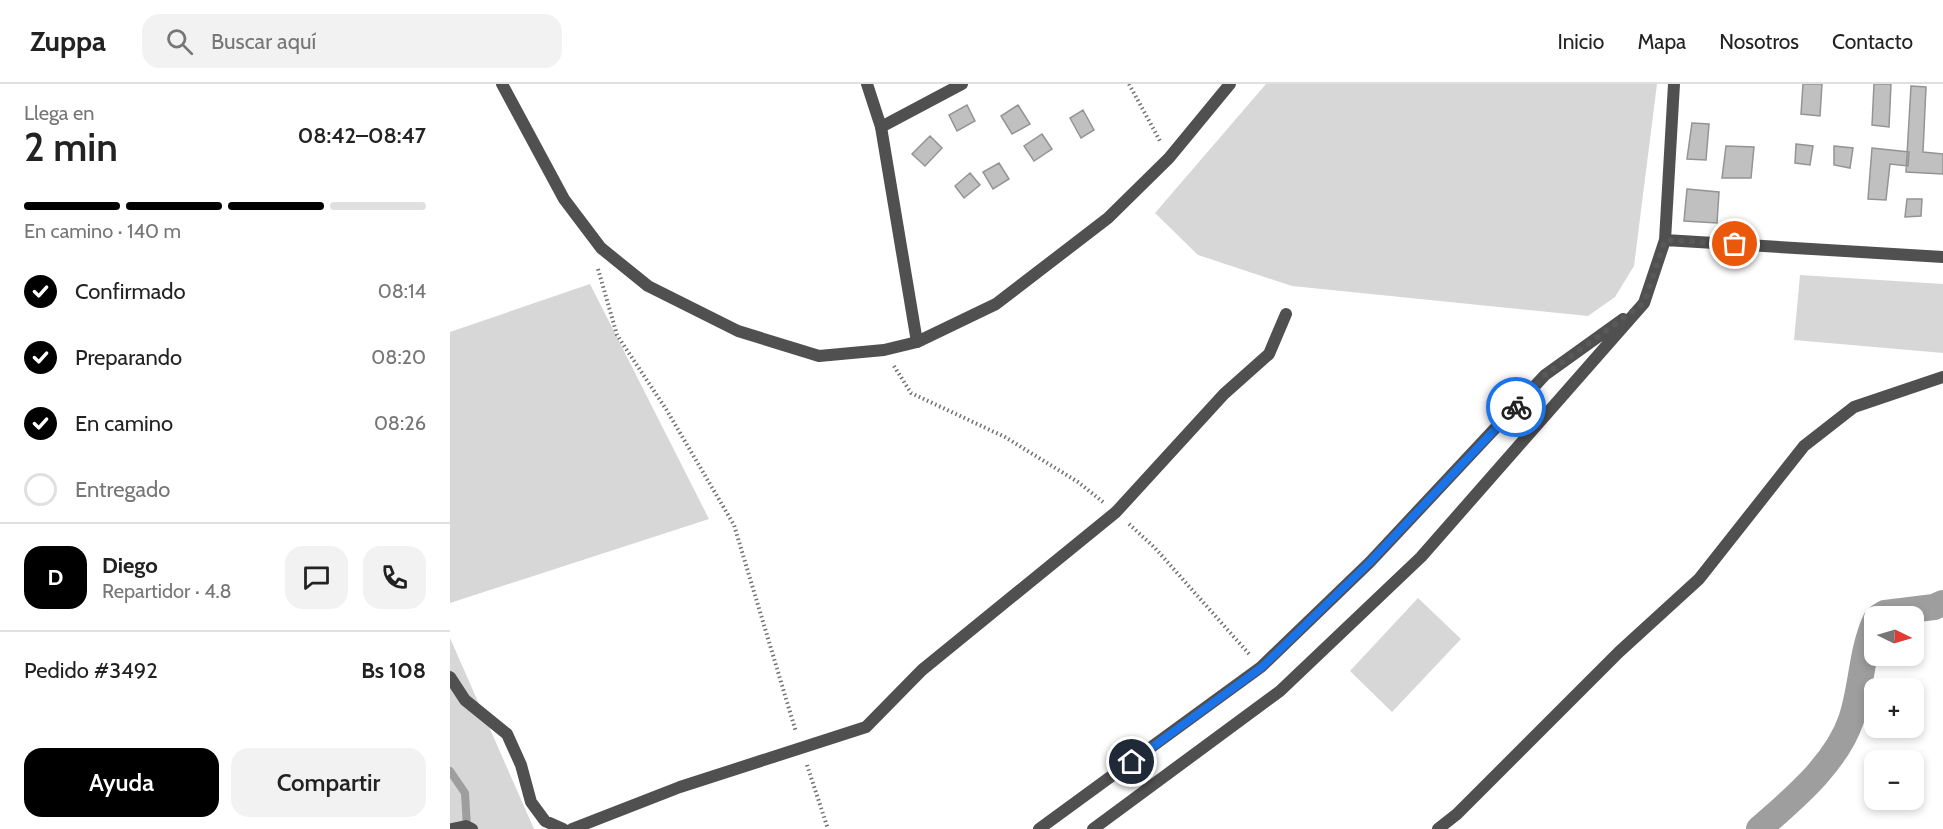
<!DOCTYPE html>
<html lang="es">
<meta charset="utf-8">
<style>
:root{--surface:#fff;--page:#f2f2f2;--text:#222;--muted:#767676;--line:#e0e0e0;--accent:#000}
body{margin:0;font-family:Cabin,sans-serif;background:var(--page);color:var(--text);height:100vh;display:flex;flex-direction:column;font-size:22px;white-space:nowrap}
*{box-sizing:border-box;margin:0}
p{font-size:20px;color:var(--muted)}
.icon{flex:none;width:33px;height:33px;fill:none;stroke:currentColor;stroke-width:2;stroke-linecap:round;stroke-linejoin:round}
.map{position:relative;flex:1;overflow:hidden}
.drawer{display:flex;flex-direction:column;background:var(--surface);width:450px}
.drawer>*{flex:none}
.needle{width:39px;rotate:95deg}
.tools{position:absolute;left:1414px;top:522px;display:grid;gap:12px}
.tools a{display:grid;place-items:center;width:60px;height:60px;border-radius:12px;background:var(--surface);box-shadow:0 3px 9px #0003;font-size:30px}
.pin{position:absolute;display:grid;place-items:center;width:51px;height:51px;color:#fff;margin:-26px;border:3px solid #fff;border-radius:50%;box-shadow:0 2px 6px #0007}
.courier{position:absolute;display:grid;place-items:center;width:60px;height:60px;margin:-30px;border:4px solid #1a73e8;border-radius:50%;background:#fff;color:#222;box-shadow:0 2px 8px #0007}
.headline em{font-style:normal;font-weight:600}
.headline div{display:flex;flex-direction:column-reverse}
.headline{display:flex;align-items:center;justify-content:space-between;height:102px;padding:0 24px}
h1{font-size:39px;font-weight:600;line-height:45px}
.bar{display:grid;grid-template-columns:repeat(4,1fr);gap:9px 6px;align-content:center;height:72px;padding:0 24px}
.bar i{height:8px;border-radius:4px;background:var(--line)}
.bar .selected{background:var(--accent)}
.bar p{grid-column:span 4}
.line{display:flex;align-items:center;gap:15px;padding:0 24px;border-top:2px solid var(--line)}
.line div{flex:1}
.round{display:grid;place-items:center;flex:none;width:63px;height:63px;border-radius:18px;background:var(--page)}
ol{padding:0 24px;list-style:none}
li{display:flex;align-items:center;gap:18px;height:66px}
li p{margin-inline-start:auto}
li .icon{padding:6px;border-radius:50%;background:var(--accent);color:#fff;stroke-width:4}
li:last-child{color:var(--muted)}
li i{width:33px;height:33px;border:3px solid var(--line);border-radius:50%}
.button{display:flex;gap:12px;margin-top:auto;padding:12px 24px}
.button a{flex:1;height:69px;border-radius:18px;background:var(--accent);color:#fff;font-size:24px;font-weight:600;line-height:69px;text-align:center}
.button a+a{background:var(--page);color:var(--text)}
header{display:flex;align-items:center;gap:36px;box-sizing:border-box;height:84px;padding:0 30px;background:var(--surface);border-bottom:2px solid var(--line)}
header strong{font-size:28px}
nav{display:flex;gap:33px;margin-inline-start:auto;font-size:21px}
.search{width:420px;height:54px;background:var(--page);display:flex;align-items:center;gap:15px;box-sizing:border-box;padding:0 21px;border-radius:18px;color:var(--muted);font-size:22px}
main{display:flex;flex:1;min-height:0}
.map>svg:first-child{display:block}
.green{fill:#d7d7d7}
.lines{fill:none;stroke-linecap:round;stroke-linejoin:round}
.stream{stroke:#9e9e9e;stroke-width:8}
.canal{stroke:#9e9e9e;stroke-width:26}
.building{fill:#c0c0c0;stroke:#949494;stroke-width:1.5}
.path{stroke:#727272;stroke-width:4;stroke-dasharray:1.5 3;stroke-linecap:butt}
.minor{stroke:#505050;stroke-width:12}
.tertiary{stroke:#505050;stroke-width:12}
.done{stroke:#595959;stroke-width:6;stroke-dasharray:0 10.8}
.route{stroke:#1a73e8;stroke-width:8}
</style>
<header>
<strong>Zuppa</strong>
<div class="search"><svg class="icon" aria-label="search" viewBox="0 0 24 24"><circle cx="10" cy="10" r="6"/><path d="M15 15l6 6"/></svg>Buscar aquí</div>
<nav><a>Inicio</a><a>Mapa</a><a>Nosotros</a><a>Contacto</a></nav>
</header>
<main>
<section class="drawer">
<div class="headline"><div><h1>2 min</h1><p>Llega en</p></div><em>08:42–08:47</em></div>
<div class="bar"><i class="selected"></i><i class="selected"></i><i class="selected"></i><i></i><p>En camino · 140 m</p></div>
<ol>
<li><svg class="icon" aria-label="check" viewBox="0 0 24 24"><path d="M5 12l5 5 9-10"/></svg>Confirmado<p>08:14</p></li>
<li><svg class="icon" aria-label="check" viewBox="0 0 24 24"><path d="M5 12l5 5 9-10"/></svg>Preparando<p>08:20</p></li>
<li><svg class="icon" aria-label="check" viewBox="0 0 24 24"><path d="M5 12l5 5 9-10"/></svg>En camino<p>08:26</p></li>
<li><i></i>Entregado</li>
</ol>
<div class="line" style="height:108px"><b class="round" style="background:var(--accent);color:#fff">D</b><div><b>Diego</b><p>Repartidor · 4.8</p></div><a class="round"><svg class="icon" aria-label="chat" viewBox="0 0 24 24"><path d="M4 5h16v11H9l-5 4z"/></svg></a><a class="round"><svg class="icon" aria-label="phone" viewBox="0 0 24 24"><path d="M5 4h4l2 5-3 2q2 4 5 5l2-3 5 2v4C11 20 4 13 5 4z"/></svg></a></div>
<div class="line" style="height:78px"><div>Pedido #3492</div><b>Bs 108</b></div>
<div class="button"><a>Ayuda</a><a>Compartir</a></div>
</section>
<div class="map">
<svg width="1493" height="745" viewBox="0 0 1493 745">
<rect width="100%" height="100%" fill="#fff"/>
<!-- green -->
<path class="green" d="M816,0H1207L1184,182L1165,213L1138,232L842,202L748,171L705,129Z
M1350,191L1493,200V269L1344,256Z
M140,200L259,435L0,519V248Z
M968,514L1011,555L942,628L900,587Z
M0,554L84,745H0Z"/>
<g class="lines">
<!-- stream -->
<path class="stream" d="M0,687L15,709L17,744"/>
<!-- canal -->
<path class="canal" d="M1430,532L1435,529L1484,523L1493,519
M1309,745C1342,716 1386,680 1401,636C1412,604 1411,568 1425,537"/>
</g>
<!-- building -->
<path class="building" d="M1353,0H1372L1370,32L1351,30Z
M1424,0H1441L1439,43L1422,41Z
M1461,2L1476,3L1473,68L1493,70V90L1456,88Z
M517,21L525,37L507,47L499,31Z
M568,21L580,40L562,50L551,32Z
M633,26L644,46L631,54L620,34Z
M1242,39L1259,40L1256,76L1237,75Z
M592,50L602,65L584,77L574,62Z
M480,52L492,64L475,82L462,70Z
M1346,60L1363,62L1360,81L1345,79Z
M1276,62L1304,63L1301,94H1272Z
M1384,62L1403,64L1400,84L1384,81Z
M1422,64L1459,68L1458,82L1440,80L1436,116L1418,115Z
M549,79L559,95L543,105L533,88Z
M520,89L530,101L514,114L505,102Z
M1237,105L1269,108L1267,139L1234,137Z
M1457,115H1472L1471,132L1455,133Z"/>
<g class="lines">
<!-- path -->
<path class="path" d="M679,0L710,57
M148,185L167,251L216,325L284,441L346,648
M444,282L461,309L555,353L628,398L653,418
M679,440L705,464L800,571
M357,681L378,745"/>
<!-- minor -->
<path class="minor" d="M52,0L114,115L151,164L198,202L288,247L369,272L434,266L467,258
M431,43L512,0
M1215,156L1493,173
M0,593L15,616L57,650L71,681L81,718L95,737L113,745
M2,745L16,742L22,745
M122,745L230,703L416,643L472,586L666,428L774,310L819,270L836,230
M589,745L811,583L920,478L1095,291L1173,235
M643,745L830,607L971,473L1194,219L1215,156L1224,0
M988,745L1007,730L1169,568L1249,495L1354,362L1404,323L1493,293"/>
<!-- tertiary -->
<path class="tertiary" d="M417,0L431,43L467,258L546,220L658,134L719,74L780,0"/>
</g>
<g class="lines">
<!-- done -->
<path class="done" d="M1066,323L1095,291L1194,219L1215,156L1285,160"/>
<!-- route -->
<path class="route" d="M682,678L812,583L920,478L1066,323"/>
</g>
</svg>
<div class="tools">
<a><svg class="needle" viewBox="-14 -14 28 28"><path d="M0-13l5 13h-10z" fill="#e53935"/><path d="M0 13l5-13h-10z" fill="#767676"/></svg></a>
<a>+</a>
<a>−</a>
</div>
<div class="pin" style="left:1285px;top:160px;background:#ea580c"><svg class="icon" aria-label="bag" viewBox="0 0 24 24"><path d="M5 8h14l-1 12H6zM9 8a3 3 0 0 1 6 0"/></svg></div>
<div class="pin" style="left:682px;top:678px;background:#1f2937"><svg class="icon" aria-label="home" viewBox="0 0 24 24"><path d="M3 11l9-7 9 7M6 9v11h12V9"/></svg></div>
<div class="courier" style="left:1066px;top:323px"><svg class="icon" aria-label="bike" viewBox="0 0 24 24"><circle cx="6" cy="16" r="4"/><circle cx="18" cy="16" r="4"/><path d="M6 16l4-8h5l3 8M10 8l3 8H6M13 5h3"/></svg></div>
</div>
</main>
